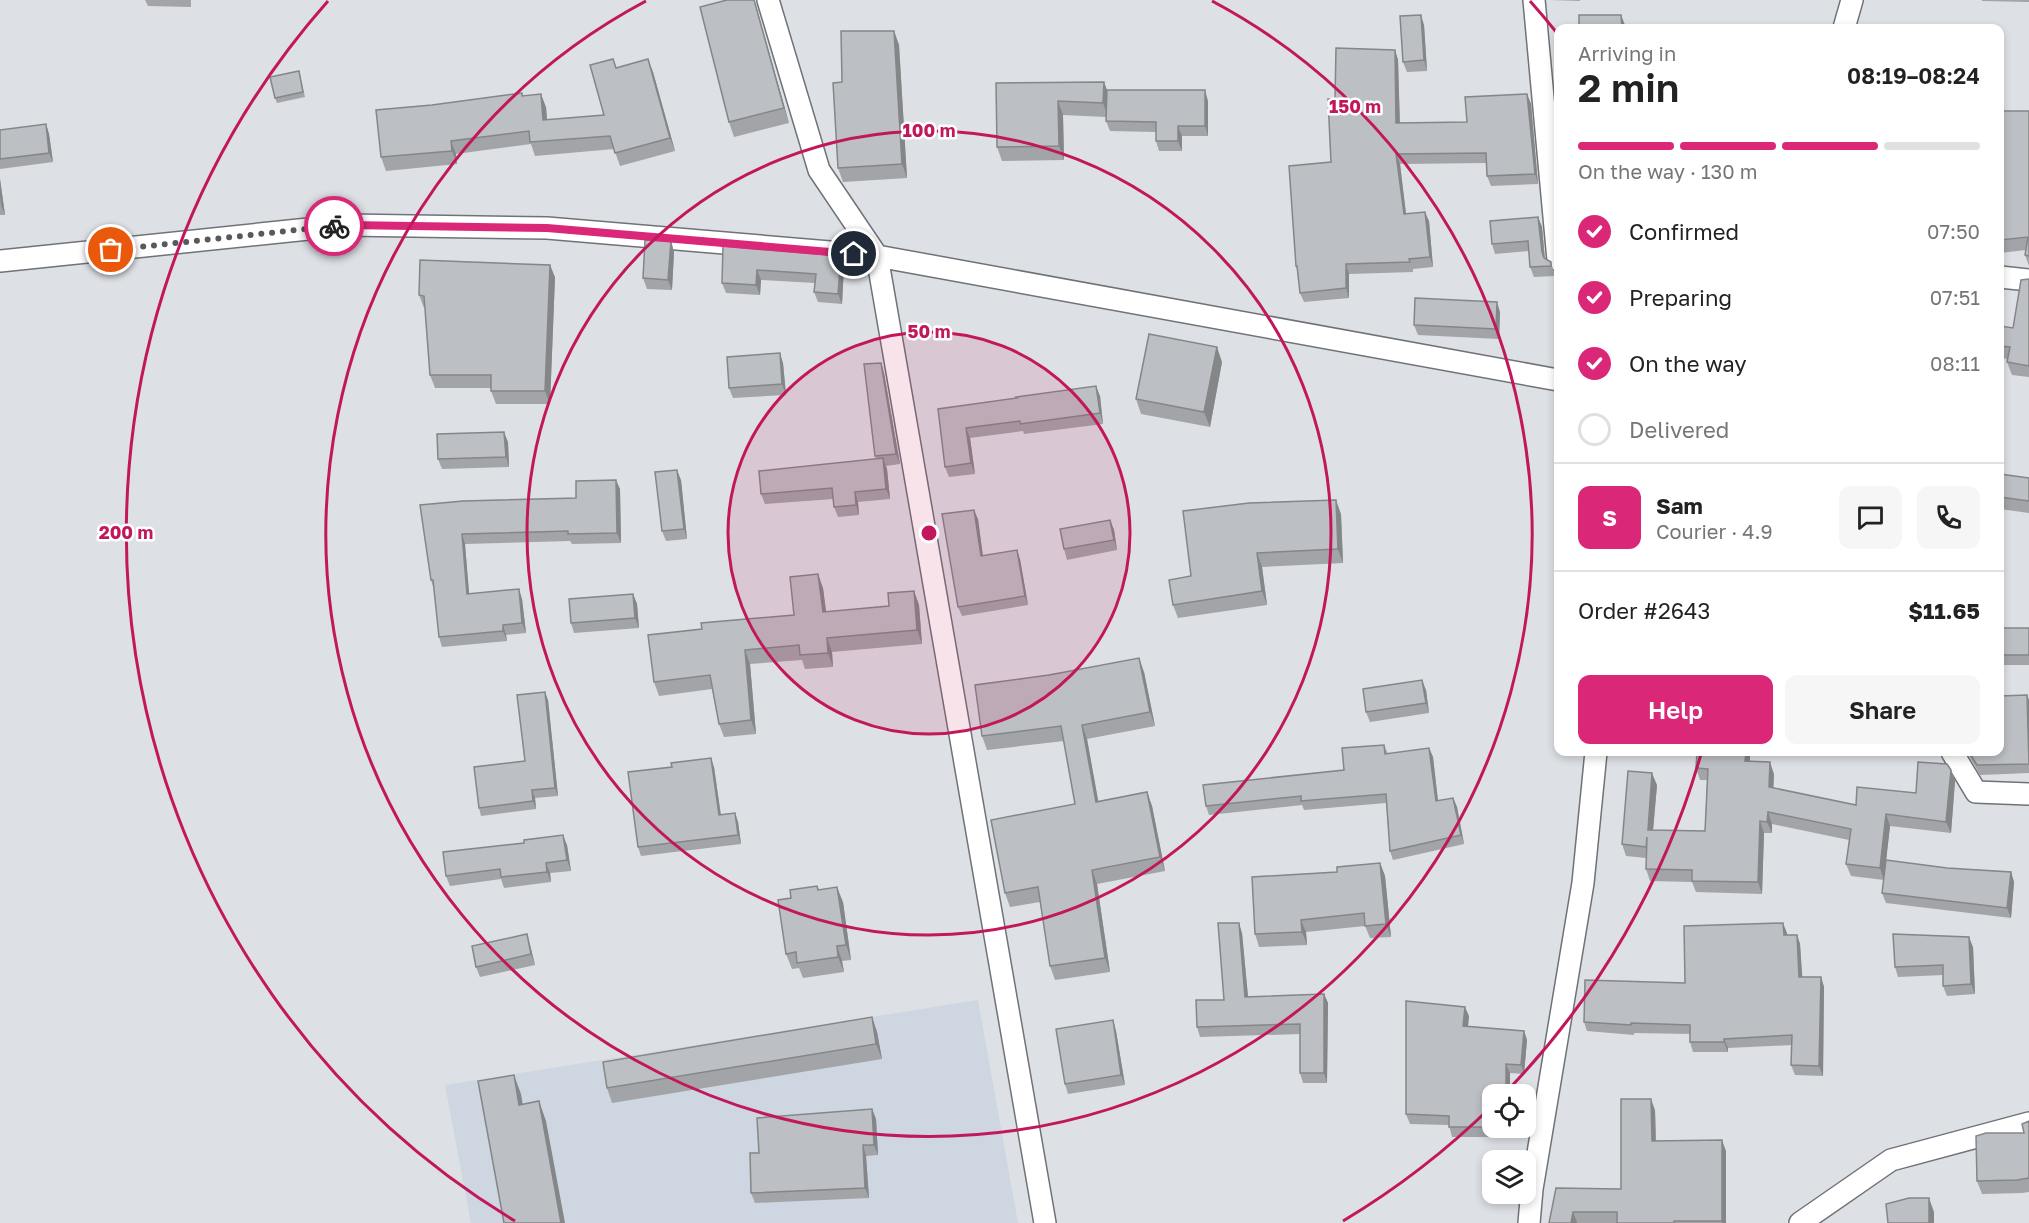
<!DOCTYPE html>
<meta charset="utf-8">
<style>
:root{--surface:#fff;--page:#f6f6f6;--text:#222;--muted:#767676;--line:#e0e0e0;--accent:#db2777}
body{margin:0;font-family:"Golos Text",sans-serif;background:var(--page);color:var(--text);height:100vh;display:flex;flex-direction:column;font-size:22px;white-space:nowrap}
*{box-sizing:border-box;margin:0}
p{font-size:20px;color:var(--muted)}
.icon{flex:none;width:33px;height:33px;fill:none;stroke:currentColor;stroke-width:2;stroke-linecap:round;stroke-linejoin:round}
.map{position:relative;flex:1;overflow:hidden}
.panel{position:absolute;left:1554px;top:24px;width:450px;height:732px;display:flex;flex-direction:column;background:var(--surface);border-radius:12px;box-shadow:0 3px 9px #0003}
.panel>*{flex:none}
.controls{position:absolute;left:1482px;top:1084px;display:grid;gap:12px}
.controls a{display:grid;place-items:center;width:54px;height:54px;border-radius:12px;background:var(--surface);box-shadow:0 3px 9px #0003;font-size:30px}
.pin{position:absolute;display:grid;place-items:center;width:51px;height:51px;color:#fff;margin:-26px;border:3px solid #fff;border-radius:50%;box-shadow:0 2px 6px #0007}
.courier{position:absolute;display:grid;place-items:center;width:60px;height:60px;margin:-30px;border:4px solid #db2777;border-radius:50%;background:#fff;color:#222;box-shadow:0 2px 8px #0007}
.head em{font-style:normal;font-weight:600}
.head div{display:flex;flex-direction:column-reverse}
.head{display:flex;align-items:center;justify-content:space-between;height:102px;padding:0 24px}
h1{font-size:39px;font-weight:600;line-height:45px}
.bar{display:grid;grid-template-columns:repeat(4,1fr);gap:9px 6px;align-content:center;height:72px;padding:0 24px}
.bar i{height:8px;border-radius:4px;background:var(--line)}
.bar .on{background:var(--accent)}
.bar p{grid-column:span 4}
.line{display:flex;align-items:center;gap:15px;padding:0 24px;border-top:2px solid var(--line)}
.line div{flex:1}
.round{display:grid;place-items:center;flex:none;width:63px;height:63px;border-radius:12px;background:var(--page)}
ol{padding:0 24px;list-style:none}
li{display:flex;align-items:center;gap:18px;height:66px}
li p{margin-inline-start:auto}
li .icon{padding:6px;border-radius:50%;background:var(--accent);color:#fff;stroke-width:4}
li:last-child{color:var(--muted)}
li i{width:33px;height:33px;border:3px solid var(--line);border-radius:50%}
.button{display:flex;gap:12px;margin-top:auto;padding:12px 24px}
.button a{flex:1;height:69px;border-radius:12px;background:var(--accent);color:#fff;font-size:24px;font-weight:600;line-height:69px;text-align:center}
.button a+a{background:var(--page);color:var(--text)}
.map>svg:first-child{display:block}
.built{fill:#ced6e1}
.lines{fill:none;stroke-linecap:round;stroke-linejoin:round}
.street-casing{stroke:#6f7276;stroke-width:24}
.street{stroke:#fff;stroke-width:21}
.wall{fill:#a2a4a8}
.shaded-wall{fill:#848688}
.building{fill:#bcbfc3;stroke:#848688;stroke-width:1.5}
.done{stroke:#57595c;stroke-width:6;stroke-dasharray:0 10.8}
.route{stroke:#db2777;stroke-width:8}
.ring{fill:none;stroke:#c2185b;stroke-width:3}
.centre{fill:#c2185b;stroke:#fff;stroke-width:3}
.ring-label{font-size:18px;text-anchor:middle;font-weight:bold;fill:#c2185b;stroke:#fff;stroke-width:5;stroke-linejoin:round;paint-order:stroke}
</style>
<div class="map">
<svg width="2029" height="1223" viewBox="0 0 2029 1223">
<rect width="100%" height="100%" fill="#dde0e5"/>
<!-- built -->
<path class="built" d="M978,1000L1018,1223H471L445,1085Z"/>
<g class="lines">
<defs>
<path id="street" d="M768,0L819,170L877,256L1045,1223
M1534,0L1558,260
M1844,28L1852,0
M0,261L347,225L547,228L877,256L1558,380
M2000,277L2029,280
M1952,752L1976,792L2029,794
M1529,1223L1532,1189L1583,883L1596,752
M1800,1223L1891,1160L2029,1123"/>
</defs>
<!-- street casing -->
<use href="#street" class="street-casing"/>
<!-- street -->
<use href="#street" class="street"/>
</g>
<!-- wall -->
<path class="wall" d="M145,0H191V7L148,6Z
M727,0H754L789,123L734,137L729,122Z
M1551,0H1580V1Z
M1982,0H2029V2L1982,1Z
M1424,25L1427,71L1407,72L1403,62Z
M894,31L899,45L907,178L843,182L838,168L842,82Z
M1395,50L1398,60L1400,123L1467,122L1527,94L1531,104L1538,184L1491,186L1487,176V163L1400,164L1406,213L1429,221L1433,267L1413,269V272L1349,274V298L1304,302L1300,293L1298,272L1296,266L1331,162L1335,99Z
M613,59L616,67L653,72L675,151L620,166L614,149L535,156L531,144L456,154L457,164L386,171L381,157L432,105L522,93L523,95L546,107L547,120L604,115Z
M299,71L305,97L277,103L275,98Z
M996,83L1107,90L1208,101V136H1182V151H1159L1156,141V132L1110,131L1106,121V117L1063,115L1064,160L1002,161L997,147Z
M2000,111H2029V266L2025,255L2026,250L2000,253Z
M46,124L49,134L53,162L0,169V130Z
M0,179L5,215H0Z
M1538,217L1542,227L1545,258L1551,262L1555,276L1534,277L1530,267L1529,251L1495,254L1492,244Z
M671,241L674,252L672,290L647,289L643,278Z
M723,246L841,256L844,266L842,304L818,302L814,292L815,283L761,280L760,295L726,293L722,283Z
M555,277L550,404H496L491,391V388H435L430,375L425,308H424L419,295Z
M2029,279V377L2012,375L2007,362L2008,359L2000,358V326L2013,328Z
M1500,312L1499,339L1418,335L1414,325Z
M1222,362L1210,427L1141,414L1136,399Z
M783,363L786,395L733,398L729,388Z
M881,363L884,373L900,464L886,466L887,469L890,499L858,502L859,515L838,517L834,507L833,499L765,504L761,494L876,459L875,456Z
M1100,396L1103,424L1024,434L1023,431L970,438L975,474L949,477L945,467L938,409Z
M508,442L509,467L442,469L438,459Z
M2000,474L2029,478V513L2000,509Z
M681,480L687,539L666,541L662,531Z
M620,489L621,543L572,544L570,541L465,544L469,594L522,599L526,633L506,635L507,641L442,647L439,637L434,589L431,580L463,501L576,498Z
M1341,514L1343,563L1262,567L1267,605L1178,618L1173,605L1191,576Z
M978,519L983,556L1020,559L1028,605L962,616L958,607Z
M1110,520L1114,530L1117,550L1067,560L1064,549Z
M823,588L826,612L889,606L914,591L919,605L922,644L832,652L833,667L805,669L802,660L750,664L756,734L724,737L719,724L712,689L659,696L654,682L702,629L794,615Z
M633,594L637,604L639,628L574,633L571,623Z
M2000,628H2029V665H2000Z
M1144,672L1155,726L1087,739L1098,801L1147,792L1152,806L1165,871L1097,884L1110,972L1055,980L1050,966L1040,902L1010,907L1005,893L1075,804L1064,741L987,750L982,736Z
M1426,690L1429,713L1370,722L1366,712Z
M2027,695L2029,700V773L1980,775L1967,752H2000Z
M548,700L558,796L535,798L536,809L481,816L479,808L525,761Z
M1384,745L1388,754L1429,748L1433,757L1438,801L1453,798L1457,807L1464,844L1393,860L1390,851L1386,803L1304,810L1302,805L1209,815L1206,806L1344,770Z
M1750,756V762L1774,774L1773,788L1856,805L1916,793L1951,770L1955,781L1951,833L1890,826L1886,860L1947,868L2011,872L2014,882L2011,918L1886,903L1882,893L1884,880L1851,876L1846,864L1849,840L1772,824V833H1764L1762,894L1696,892L1692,882L1650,881L1646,869V858L1626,856L1622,844L1657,785L1653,830L1705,831L1707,780H1700L1696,768Z
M714,767L721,815L735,813L738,822L741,844L641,856L638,847Z
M567,845L571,871L550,873L551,882L504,888L501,879L450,886L446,876Z
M1380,863L1385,876L1391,937L1370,938L1365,926L1306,932L1307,945L1259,947L1255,934L1337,872Z
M817,886L819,890L843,902L851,960L842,961L844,972L803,978L799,968L792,969L786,954L791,898Z
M1242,933L1248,997L1324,994L1328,1003L1327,1083H1303L1300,1073V1034L1200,1037L1197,1027L1224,1000Z
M1787,933V935H1797L1800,944L1802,977H1821L1824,987L1823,1076L1795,1075L1791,1065L1792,1045L1728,1048V1052H1693L1690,1042V1034L1634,1033V1035L1587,1031L1584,1022L1685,983Z
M530,945L535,965L480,977L476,967Z
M1973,947L1975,994L1947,996L1943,986V975L1898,977L1895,967Z
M1469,1016L1468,1026L1524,1031L1527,1040L1524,1074L1510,1073V1095H1492V1128H1496V1137H1452L1449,1125L1410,1124L1406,1114Z
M872,1017L877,1032L882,1059L612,1103L607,1088Z
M1113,1020L1116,1031L1125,1085L1068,1094L1065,1084Z
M872,1109L876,1119L878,1155L866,1156L869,1198L755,1203L751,1193L759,1153Z
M1655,1110L1656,1141L1726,1151V1223H1549L1621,1189Z
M2029,1121V1192L2022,1193L1982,1194L1977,1181L2024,1133Z"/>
<!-- shaded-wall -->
<path class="shaded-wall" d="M754,0L757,9L789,123L784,108Z
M1421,15L1424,25L1427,71L1424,60Z
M1621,15L1625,25V28H1622Z
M894,31L899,45L907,178L902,164Z
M1395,50L1398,60L1400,133L1396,123Z
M648,59L653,72L675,151L670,138Z
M1104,82L1109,95L1108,117L1103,103Z
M1205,90L1208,101V136L1205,126Z
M541,94L546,107L548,134L543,120Z
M1527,94L1531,104L1538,184L1535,174Z
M1058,101L1063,115L1064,160L1059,146Z
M46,124L49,134L53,162L49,153Z
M1178,126L1182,136V151L1178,141Z
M451,141L456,154L457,164L452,151Z
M1396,154L1400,164L1407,223L1404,214Z
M0,179L5,215L1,205L0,196Z
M1425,212L1429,221L1433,267L1430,257Z
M1538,217L1542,227L1545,262L1542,252Z
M671,241L674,252L672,290L668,280Z
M841,256L844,266L842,304L838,294Z
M1346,264L1349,274V298L1346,288Z
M550,265L555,277L550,404L545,391Z
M757,270L761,280L760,295L756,285Z
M1497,302L1500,312L1499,339L1496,329Z
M1217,347L1222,362L1210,427L1204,412Z
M780,353L783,363L786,395L782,384Z
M881,363L884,373L900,464L896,454Z
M1096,386L1100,396L1103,424L1100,413Z
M966,428L970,438L975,474L971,463Z
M504,432L508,442L509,467L506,457Z
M883,458L887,469L890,499L886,489Z
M677,470L681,480L687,539L684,529Z
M616,480L620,489L621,543L617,533Z
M855,492L858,502L859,515L856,505Z
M1336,500L1341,514L1343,563L1338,549Z
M974,510L978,519L984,565L981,556Z
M1110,520L1114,530L1117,550L1114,540Z
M462,534L465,544L470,604L467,594Z
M1017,550L1020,559L1028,605L1025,596Z
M1257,553L1262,567L1267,605L1262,591Z
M818,574L823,588L828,626L823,612Z
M519,589L522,599L526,633L522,623Z
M914,591L919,605L922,644L917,630Z
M633,594L637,604L639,628L635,618Z
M503,625L506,635L507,641L503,631Z
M827,638L832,652L833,667L828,653Z
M745,650L750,664L756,734L751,720Z
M1139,658L1144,672L1155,726L1150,712Z
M1422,680L1426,690L1429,713L1426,703Z
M545,692L548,700L558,796L555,788Z
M2027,695L2029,700V765V764Z
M1082,725L1087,739L1101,816L1096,802Z
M1429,748L1433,757L1439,810L1436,801Z
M1746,752H1749L1750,756V773L1745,761Z
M711,758L714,767L722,824L719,815Z
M1770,762L1774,774L1773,798L1769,787Z
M1951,770L1955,781L1951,833L1946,822Z
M1652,773L1657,785L1652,842L1648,830Z
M532,790L535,798L536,809L533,801Z
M1147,792L1152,806L1165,871L1160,857Z
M1453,798L1457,807L1464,844L1461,835Z
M1768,812L1772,824V833L1767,822Z
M735,813L738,822L741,844L738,835Z
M1886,814L1890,826L1884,880L1880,868Z
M1760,821L1764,833L1762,894L1758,882Z
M563,835L567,845L571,871L567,860Z
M546,863L550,873L551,882L547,872Z
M1380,863L1385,876L1391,937L1386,924Z
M1092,870L1097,884L1110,972L1105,958Z
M2011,872L2014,882L2011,918L2007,908Z
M837,887L843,902L851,960L846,945Z
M1301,920L1306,932L1307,945L1302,932Z
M1239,923L1242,933L1249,1007L1245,997Z
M1783,923L1787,933V945L1784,935Z
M527,934L530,945L535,965L531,954Z
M1797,935L1800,944L1803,987L1799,977Z
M1969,937L1973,947L1975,994L1971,984Z
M837,946L842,961L844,972L838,957Z
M1821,977L1824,987L1823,1076L1819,1066Z
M1324,994L1328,1003L1327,1083L1324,1073Z
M1465,1007L1469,1016L1467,1035L1463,1026Z
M872,1017L877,1032L882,1059L876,1044Z
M1113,1020L1116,1031L1125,1085L1121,1075Z
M1524,1031L1527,1040L1524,1074L1521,1065Z
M1724,1039L1728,1048V1052L1724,1042Z
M1506,1064L1510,1073V1095H1506Z
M514,1075L521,1094L526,1124L519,1105Z
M1651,1099L1655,1110L1656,1152L1652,1141Z
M539,1101L546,1121L565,1223H561Z
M872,1109L876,1119L878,1155L874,1145Z
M1493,1128H1496V1137Z
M1722,1140L1726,1151V1223H1722Z
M863,1145L866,1156L869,1198L865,1188Z
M1929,1198L1934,1212V1223H1929Z
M1573,1212L1577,1222V1223H1571Z"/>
<!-- building -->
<path class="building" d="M727,0H754L784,108L729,122L700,7Z
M1421,15L1424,60L1403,62L1400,16Z
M1579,15H1621L1622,28H1579Z
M841,31H894L902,164L838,168L833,83L842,82Z
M1336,48L1395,50L1396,123L1467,122L1465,97L1527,94L1535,174L1487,176L1486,153L1396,154L1404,214L1425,212L1430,257L1409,259L1410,262L1346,264V288L1300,293L1297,266H1296L1289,166L1331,162L1328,99H1335Z
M613,59L616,68L648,59L670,138L615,153L610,136L530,142L529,131L451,141L452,151L381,157L376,110L432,105L522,93V96L541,94L543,120L604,115L590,65Z
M299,71L303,92L275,98L270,77Z
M1104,82L1103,103L1058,101L1059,146L997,147L996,83Z
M1107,90H1205V126H1178V141H1156V122L1106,121Z
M2000,111H2029V256L2025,255L2028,237L2000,240Z
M46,124L49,153L0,159V130Z
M1538,217L1542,252L1544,258L1551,262V266L1530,267L1528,241L1492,244L1490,221Z
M645,240L671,241L668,280L643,278Z
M723,246L841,256L838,294L814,292L816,274L757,270L756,285L722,283Z
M420,260L550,265L545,391H491V375H430L424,296L419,295Z
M2029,279V366L2007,362L2010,347L2000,346V326L2013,328L2021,280Z
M1415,298L1497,302L1496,329L1414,325Z
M1149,334L1217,347L1204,412L1136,399Z
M780,353L782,384L729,388L727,357Z
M881,363L896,454L875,456L864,364Z
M1096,386L1100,413L1020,424V421L966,428L971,463L945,467L938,409L1017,398L1016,397Z
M504,432L506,457L438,459L437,434Z
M883,458L886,489L855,492L856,505L834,507L832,488L761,494L759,471Z
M677,470L684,529L662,531L655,472Z
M2000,474L2029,478V501L2000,497Z
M616,480L617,533L568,534V531L462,534L467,594L519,589L522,623L503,625V631L439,637L433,580H431L420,505L463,501L576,498V481Z
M1336,500L1338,549L1257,553L1262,591L1173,605L1169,580L1191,576L1183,511L1249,503Z
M974,510L981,556L1017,550L1025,596L958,607L942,514Z
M1110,520L1114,540L1064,549L1060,529Z
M818,574L823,612L889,606L888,593L914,591L917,630L827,638L828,653L800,655L799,645L745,650L751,720L719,724L710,675L654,682L648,635L702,629L701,623L794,615L790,577Z
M633,594L635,618L571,623L569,599Z
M2000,628H2029V655H2000Z
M1139,658L1150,712L1082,725L1096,802L1147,792L1160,857L1092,870L1105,958L1050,966L1038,887L1005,893L991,820L1075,804L1061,726L982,736L975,685L1049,675Z
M1422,680L1426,703L1366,712L1363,689Z
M545,692L555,788L532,790L533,801L479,808L474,767L525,761L517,695Z
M2027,695L2029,764L1977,765L1969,752H2000V696Z
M1384,745L1385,754L1429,748L1436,801L1453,798L1461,835L1390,851L1386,794L1301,801V796L1206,806L1203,785L1344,770L1342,748Z
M1697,752H1746L1745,761L1770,762L1769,787L1856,805L1857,787L1916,793L1918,762L1947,764L1951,770L1946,822L1886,814L1880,868L1846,864L1851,829L1768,812L1767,822L1760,821L1758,882L1692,881V870L1646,869L1647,837L1646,847L1622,844L1628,771L1652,773L1648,830L1705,831L1708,769L1696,768Z
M711,758L719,815L735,813L738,835L638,847L628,772L672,767L671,763Z
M563,835L567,860L546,863L547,872L501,877L500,869L446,876L443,852L524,843V840Z
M1886,860L1947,868L2011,872L2007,908L1882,893Z
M1380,863L1386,924L1365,926L1364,913L1301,920L1302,932L1255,934L1252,877L1337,872V867Z
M817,886L818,890L837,887L846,945L837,946L838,957L797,963L796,952L786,954L778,900L791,898L790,890Z
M1218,923H1239L1245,997L1324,994V1073H1300V1024L1197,1027L1196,1000H1224Z
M1783,923L1784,935H1797L1799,977H1821L1819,1066L1791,1065L1792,1035L1724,1039V1042H1690V1025L1631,1023V1025L1584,1022L1585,980L1685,983L1684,926Z
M527,934L531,954L476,967L472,946Z
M1893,934L1969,937L1971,984L1943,986V965L1895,967Z
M1406,1001L1465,1007L1463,1026L1524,1031L1521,1065L1506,1064V1095H1492V1127H1449V1116L1406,1114Z
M872,1017L876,1044L607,1088L603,1062Z
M1113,1020L1121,1075L1065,1084L1056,1029Z
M514,1075L519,1105L539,1101L561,1223H504L478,1081Z
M1621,1099H1651L1652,1141L1722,1140V1221H1674V1223H1617V1212H1573L1571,1223H1549L1556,1188L1621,1189Z
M872,1109L874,1145H863L865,1188L751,1193L750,1153H759L757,1118Z
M2029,1121V1178L2017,1180L1977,1181L1976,1136L1986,1133H2024L2022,1124Z
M1909,1198H1929V1223H1888L1886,1204Z"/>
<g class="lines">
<!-- done -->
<path class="done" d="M111,250L334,226"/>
<!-- route -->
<path class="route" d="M334,226L347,225L547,228L854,254"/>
</g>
<!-- distance rings -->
<circle cx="929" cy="533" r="201" fill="#c2185b" fill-opacity=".12"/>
<g class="ring">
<circle cx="929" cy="533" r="201"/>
<circle cx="929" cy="533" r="402"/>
<path d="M1212 1A603 603 0 1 1 646 1"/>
<path d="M1701 754A803 803 0 0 1 1507 1091M1492 1106A803 803 0 0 1 1343 1221M515 1221A803 803 0 0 1 328 1M1530 1A803 803 0 0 1 1557 33"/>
</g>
<circle cx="929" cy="533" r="9" class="centre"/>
<g class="ring-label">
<text x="1355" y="113">150 m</text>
<text x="929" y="137">100 m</text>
<text x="929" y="338">50 m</text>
<text x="126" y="539">200 m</text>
</g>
</svg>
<div class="controls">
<a><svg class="icon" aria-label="locate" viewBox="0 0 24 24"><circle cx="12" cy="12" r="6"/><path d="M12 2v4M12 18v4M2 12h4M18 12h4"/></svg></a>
<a><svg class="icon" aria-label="layers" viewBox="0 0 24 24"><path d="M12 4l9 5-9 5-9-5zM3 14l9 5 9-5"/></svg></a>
</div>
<div class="pin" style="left:111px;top:250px;background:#ea580c"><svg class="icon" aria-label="bag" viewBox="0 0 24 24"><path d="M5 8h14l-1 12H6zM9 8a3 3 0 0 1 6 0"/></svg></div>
<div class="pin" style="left:854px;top:254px;background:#1f2937"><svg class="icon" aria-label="home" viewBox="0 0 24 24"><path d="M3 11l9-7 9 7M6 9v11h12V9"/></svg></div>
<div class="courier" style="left:334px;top:226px"><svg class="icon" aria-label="bike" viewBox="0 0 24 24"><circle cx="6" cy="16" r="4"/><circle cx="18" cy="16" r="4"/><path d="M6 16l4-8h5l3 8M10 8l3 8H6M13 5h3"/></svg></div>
<section class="panel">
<div class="head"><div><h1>2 min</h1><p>Arriving in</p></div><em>08:19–08:24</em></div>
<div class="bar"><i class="on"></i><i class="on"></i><i class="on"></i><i></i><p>On the way · 130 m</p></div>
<ol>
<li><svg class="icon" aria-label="check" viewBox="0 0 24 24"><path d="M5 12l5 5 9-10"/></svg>Confirmed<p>07:50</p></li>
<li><svg class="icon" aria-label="check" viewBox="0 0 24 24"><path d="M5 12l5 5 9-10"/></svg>Preparing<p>07:51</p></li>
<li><svg class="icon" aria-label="check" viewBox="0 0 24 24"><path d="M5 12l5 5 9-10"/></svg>On the way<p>08:11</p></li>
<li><i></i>Delivered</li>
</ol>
<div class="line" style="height:108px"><b class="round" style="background:var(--accent);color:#fff">S</b><div><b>Sam</b><p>Courier · 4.9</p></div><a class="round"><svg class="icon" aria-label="chat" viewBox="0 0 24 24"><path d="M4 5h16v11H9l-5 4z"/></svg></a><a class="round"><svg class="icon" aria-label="phone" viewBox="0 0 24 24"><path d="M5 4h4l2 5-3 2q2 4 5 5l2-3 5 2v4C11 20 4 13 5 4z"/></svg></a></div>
<div class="line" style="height:78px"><div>Order #2643</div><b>$11.65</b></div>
<div class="button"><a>Help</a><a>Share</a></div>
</section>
</div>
